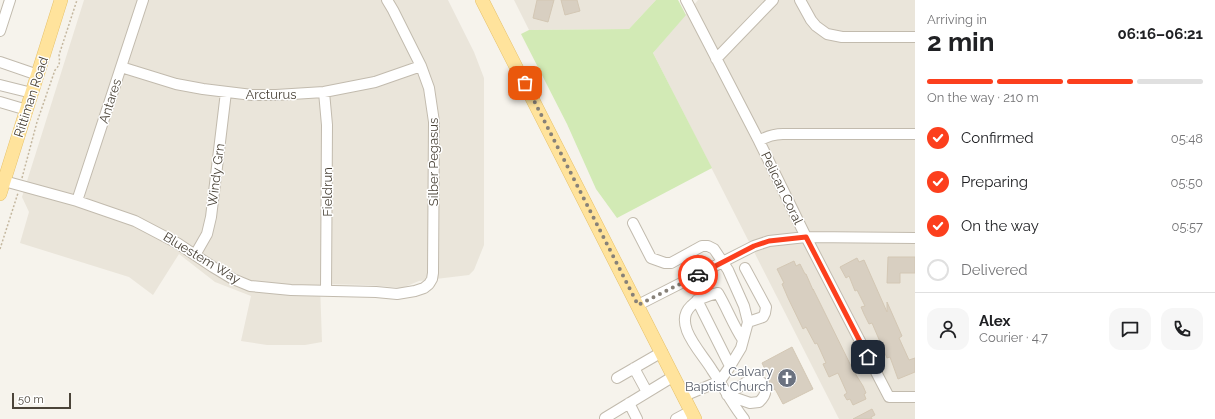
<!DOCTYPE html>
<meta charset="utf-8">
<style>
:root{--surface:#fff;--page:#f6f6f6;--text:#202124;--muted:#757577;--line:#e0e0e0;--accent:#fc3f1d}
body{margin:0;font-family:Raleway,sans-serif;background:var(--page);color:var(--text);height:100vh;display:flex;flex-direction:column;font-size:15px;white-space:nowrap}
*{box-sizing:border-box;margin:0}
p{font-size:13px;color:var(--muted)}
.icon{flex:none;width:22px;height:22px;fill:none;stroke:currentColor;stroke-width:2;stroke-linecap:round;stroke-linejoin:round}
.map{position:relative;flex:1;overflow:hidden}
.drawer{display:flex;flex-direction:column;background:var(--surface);width:300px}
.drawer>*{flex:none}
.scale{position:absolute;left:12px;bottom:10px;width:59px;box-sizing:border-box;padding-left:4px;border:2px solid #4b4439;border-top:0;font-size:11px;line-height:14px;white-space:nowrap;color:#4b4439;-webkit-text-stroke:3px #fff;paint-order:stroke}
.pin{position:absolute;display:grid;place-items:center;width:34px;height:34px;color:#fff;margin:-17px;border-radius:8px;box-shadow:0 2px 6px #0006}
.courier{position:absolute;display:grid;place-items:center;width:40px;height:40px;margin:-20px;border:3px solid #fc3f1d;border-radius:50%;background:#fff;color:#222;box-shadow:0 1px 5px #0007}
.overview em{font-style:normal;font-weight:700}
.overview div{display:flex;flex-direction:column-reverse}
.overview{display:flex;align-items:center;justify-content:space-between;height:68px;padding:0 12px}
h1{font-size:26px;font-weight:700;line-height:30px}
.bar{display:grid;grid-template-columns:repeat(4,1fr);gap:6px 4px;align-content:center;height:48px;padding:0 12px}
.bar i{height:5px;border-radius:3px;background:var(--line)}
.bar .current{background:var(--accent)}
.bar p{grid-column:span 4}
.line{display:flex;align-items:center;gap:10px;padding:0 12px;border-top:1px solid var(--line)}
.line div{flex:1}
.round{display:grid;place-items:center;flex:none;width:42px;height:42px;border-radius:12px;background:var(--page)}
ol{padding:0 12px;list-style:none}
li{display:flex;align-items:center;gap:12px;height:44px}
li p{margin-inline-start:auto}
li .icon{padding:4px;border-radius:50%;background:var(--accent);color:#fff;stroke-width:4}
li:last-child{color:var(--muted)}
li i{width:22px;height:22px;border:2px solid var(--line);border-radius:50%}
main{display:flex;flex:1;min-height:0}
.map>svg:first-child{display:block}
.residential{fill:#eae5da}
.green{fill:#d2eab5}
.building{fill:#d8cfc1;stroke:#d3c7b4}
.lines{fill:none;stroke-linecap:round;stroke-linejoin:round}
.minor-casing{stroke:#c2bbae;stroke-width:12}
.major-casing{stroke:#e6c16a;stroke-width:14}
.path{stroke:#c4b79f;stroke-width:1.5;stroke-dasharray:2 2;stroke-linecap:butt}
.minor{stroke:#fff;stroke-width:10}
.major{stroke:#ffe39c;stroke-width:13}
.done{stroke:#878178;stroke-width:4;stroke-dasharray:0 7.2}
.route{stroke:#fc3f1d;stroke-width:5}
.labels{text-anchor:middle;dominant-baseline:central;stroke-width:3;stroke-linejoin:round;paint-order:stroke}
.street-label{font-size:13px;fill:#4b4439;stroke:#fff}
.worship-label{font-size:13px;fill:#5b616d;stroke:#fff;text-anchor:end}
</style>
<main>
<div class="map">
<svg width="915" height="419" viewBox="0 0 915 419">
<rect width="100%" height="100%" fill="#f6f3ec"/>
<!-- residential -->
<path class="residential" d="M84,0H448L474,52L484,78V245L474,270L469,275L419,281L402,288L368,285L320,284L322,342L305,345H267L241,341L251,296L215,282L179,254L153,295L129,277L20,243L29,212L22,197Z
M514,0H656L629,29L529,30Z
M698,0H915V419H839L653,53Z"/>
<!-- green -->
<path class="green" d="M656,0H678L686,15L653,53L712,168L617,218L596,189L567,124L521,34L529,30L629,29Z"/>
<!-- building -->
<path class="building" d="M537,0H554L548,22L533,18Z
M561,0H577L580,11L565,15Z
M888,257H915V273H900V283H887Z
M857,258L859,262L864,260L887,312V302L902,336L899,338L909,360L915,358V372L898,379L890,357L887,358L872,323L869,324L864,314L861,307L865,306L857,290L855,291L849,276L846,278L840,267Z
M794,261L796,266L800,264L805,274H806L813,290V289L820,303L853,370L863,386L866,393L864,394L866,399L853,405L850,399L847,400L844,395L847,393L838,373L829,377L823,364L826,363L817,343L815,344L806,327L803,329L788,298L782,284L784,283L777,269Z
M792,347L813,389L783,404L775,389L773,390L768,379L769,378L762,363Z
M872,409L875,415L871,417L872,419H853Z"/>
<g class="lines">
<defs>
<path id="minor" d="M686,0L759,141L806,237L889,397H915
M800,0L811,20L816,26L827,34L842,37H915
M0,31L10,0
M716,59L773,0
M0,62L38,75
M121,67L176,84L203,89L252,95H276L324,92L375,82L421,66
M0,85L32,93
M324,92L327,125L326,291
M0,102L27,110
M759,141C767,136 774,134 783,134H915
M4,181L77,201L135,221L177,243L213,267L233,279L250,286L291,290L376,292L397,294L415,291L424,288L429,284L432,279L433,273L434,122L429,88L421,66L393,10L387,0
M77,201L143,0
M633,223L651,258L665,263H671L702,246H708L714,249L728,270L744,306L748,322L741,348L729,368L720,381L684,396
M195,255L207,234L211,217L226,92
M745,268L766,307L765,313L763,317L748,322
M697,300L730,366
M638,305L754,246L769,241L806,237L915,238
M743,340C733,325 727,308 718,293C708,295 699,298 691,306C672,324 702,353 712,370C723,386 732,404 744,419
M634,368L647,392
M617,378L662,352
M751,379C766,379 770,392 759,402L750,403L727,395Z
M629,403L637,419
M605,418L674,376
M676,419L691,411"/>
<path id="major" d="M482,0L695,419
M0,194L61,0"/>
</defs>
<!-- minor casing -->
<use href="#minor" class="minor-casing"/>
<!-- major casing -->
<use href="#major" class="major-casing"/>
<!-- path -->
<path class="path" d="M22,178L37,122L55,70C60,65 60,62 59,55L77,0
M0,249L18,193"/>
<!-- minor -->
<use href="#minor" class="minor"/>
<!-- major -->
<use href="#major" class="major"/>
</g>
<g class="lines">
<!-- done -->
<path class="done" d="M525,83L638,305L698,275"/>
<!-- route -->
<path class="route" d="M698,275L754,246L769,241L806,237L868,357"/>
</g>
<!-- icons -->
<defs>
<symbol id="church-disc" viewBox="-11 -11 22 22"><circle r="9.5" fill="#6b7280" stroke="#fff"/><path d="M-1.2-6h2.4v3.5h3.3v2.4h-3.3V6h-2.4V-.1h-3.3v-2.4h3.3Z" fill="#fff"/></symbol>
</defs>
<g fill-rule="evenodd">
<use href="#church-disc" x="776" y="367" width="22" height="22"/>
</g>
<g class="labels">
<!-- street labels -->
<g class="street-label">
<text x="271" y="94">Arcturus</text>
<text transform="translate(31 97) rotate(-72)">Rittiman Road</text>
<text transform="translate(110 101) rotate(-72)">Antares</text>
<text transform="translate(433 162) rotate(-90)">Silber Pegasus</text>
<text transform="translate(216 175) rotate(-83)">Windy Grn</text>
<text transform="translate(782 188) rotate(64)">Pelican Coral</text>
<text transform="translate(327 192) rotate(-90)">Fieldrun</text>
<text transform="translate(202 258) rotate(31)">Bluestem Way</text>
</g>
<!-- worship labels -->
<g class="worship-label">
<text x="773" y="371">Calvary<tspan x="773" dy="15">Baptist Church</tspan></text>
</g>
</g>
</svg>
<div class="scale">50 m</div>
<div class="pin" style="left:525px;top:83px;background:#ea580c"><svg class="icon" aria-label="bag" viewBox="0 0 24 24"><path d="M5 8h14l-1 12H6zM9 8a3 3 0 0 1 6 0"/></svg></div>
<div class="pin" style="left:868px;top:357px;background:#1f2937"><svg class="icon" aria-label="home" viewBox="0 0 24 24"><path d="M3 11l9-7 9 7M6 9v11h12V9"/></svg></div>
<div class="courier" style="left:698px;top:275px"><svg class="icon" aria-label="car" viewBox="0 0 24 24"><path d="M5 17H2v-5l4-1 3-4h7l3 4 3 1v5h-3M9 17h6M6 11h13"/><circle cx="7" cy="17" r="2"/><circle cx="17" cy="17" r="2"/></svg></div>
</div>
<section class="drawer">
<div class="overview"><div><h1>2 min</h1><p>Arriving in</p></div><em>06:16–06:21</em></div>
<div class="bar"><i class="current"></i><i class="current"></i><i class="current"></i><i></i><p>On the way · 210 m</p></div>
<ol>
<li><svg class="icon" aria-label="check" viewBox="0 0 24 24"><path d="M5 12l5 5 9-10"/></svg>Confirmed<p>05:48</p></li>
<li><svg class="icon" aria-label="check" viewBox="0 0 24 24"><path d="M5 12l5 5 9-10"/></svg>Preparing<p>05:50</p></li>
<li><svg class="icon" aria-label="check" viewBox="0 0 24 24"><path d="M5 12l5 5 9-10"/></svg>On the way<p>05:57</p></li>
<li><i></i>Delivered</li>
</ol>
<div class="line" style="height:72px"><a class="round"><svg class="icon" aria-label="person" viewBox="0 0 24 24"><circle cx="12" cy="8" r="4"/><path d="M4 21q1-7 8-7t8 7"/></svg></a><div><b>Alex</b><p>Courier · 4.7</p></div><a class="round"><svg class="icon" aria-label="chat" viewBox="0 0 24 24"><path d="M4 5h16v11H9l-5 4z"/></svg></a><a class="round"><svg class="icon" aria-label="phone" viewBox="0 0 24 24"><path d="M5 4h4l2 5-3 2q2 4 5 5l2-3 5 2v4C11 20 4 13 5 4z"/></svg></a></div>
</section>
</main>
